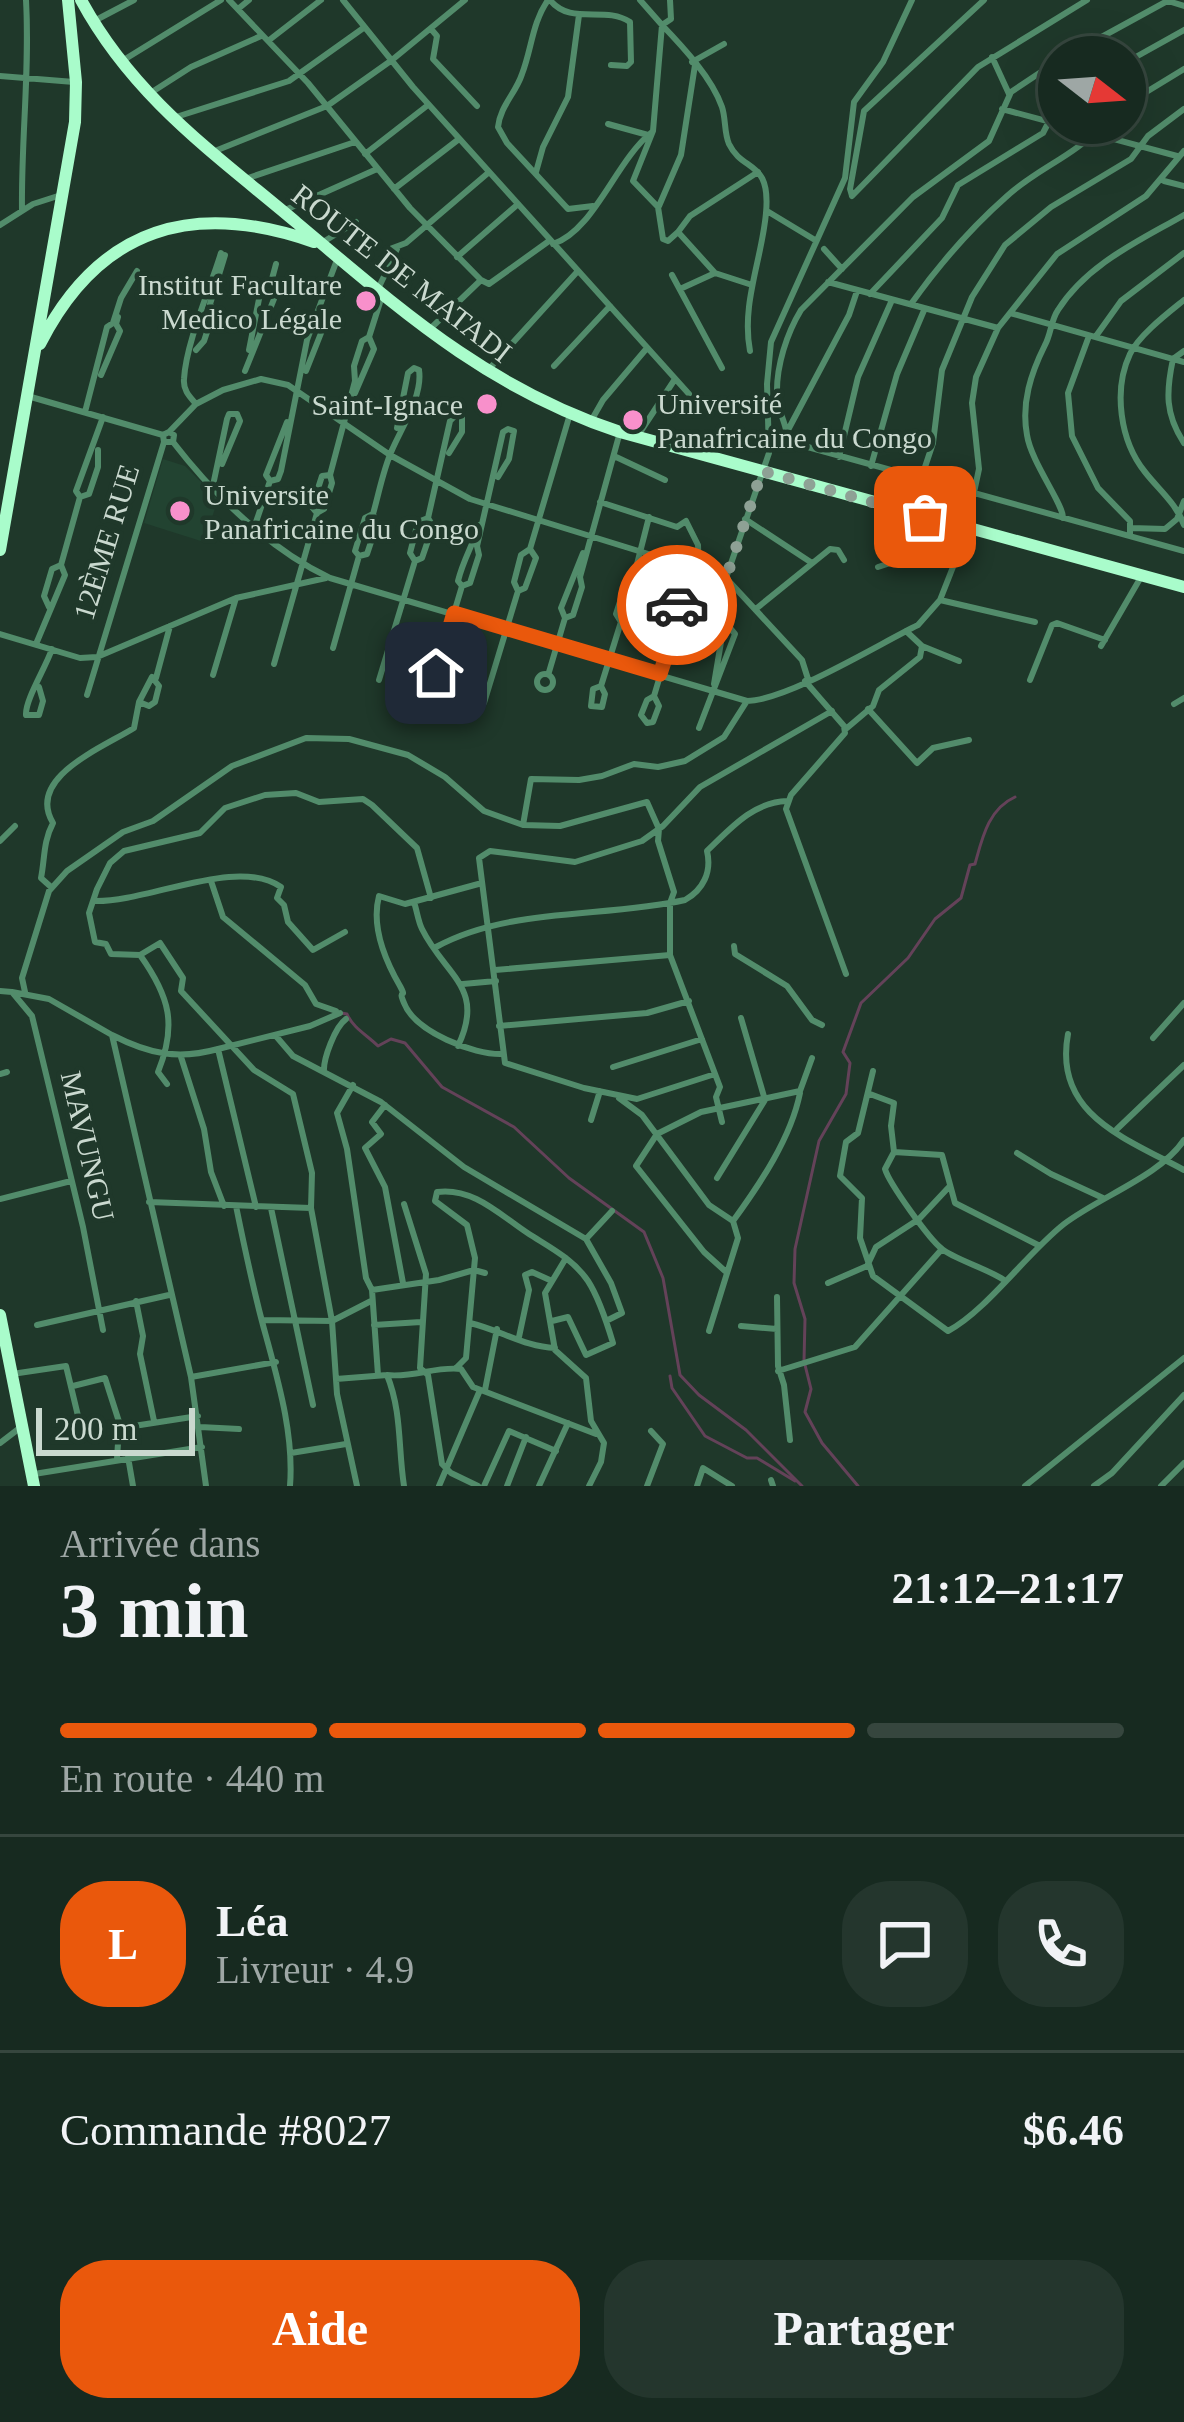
<!DOCTYPE html>
<html lang="fr">
<meta charset="utf-8">
<style>
:root{--surface:#172a20;--page:#24362d;--text:#f1f3f6;--muted:#9ea7a5;--line:#36463e;--accent:#ea580c}
body{margin:0;font-family:Georgia,serif;background:var(--page);color:var(--text);height:100vh;display:flex;flex-direction:column;font-size:45px;white-space:nowrap}
*{box-sizing:border-box;margin:0}
p{font-size:39px;color:var(--muted)}
.icon{flex:none;width:66px;height:66px;fill:none;stroke:currentColor;stroke-width:2;stroke-linecap:round;stroke-linejoin:round}
.map{position:relative;height:1486px;overflow:hidden}
.side{display:flex;flex-direction:column;background:var(--surface);flex:1}
.side>*{flex:none}
.needle{width:78px;rotate:107deg}
.tools{position:absolute;left:1038px;top:36px;display:grid;gap:24px}
.tools a{display:grid;place-items:center;width:108px;height:108px;border-radius:50%;background:var(--surface);box-shadow:0 12px 48px #0002,0 0 0 3px var(--line);font-size:60px}
.scale{position:absolute;left:36px;bottom:30px;width:159px;box-sizing:border-box;padding-left:12px;border:6px solid #cad9cf;border-top:0;font-size:33px;line-height:42px;white-space:nowrap;color:#cad9cf;-webkit-text-stroke:9px #1f382a;paint-order:stroke}
.pin{position:absolute;display:grid;place-items:center;width:102px;height:102px;color:#fff;margin:-51px;border-radius:24px;box-shadow:0 6px 18px #0006}
.courier{position:absolute;display:grid;place-items:center;width:120px;height:120px;margin:-60px;border:9px solid #ea580c;border-radius:50%;background:#fff;color:#222;box-shadow:0 3px 15px #0007}
.overview em{font-style:normal;font-weight:700}
.overview div{display:flex;flex-direction:column-reverse}
.overview{display:flex;align-items:center;justify-content:space-between;height:204px;padding:0 60px}
h1{font-size:78px;font-weight:700;line-height:90px}
.bar{display:grid;grid-template-columns:repeat(4,1fr);gap:18px 12px;align-content:center;height:144px;padding:0 60px}
.bar i{height:15px;border-radius:9px;background:var(--line)}
.bar .selected{background:var(--accent)}
.bar p{grid-column:span 4}
.line{display:flex;align-items:center;gap:30px;padding:0 60px;border-top:3px solid var(--line)}
.line div{flex:1}
.round{display:grid;place-items:center;flex:none;width:126px;height:126px;border-radius:48px;background:var(--page)}
.action{display:flex;gap:24px;margin-top:auto;padding:24px 60px}
.action a{flex:1;height:138px;border-radius:48px;background:var(--accent);color:#fff;font-size:48px;font-weight:700;line-height:138px;text-align:center}
.action a+a{background:var(--page);color:var(--text)}
.map>svg:first-child{display:block}
.built{fill:#224331}
.lines{fill:none;stroke-linecap:round;stroke-linejoin:round}
.stream{stroke:#644259;stroke-width:3}
.minor{stroke:#528c6b;stroke-width:6}
.highway{stroke:#a9fccb;stroke-width:12}
.done{stroke:#8ea195;stroke-width:12;stroke-dasharray:0 21.6}
.route{stroke:#ea580c;stroke-width:15}
.poi-dot{fill:#f890cb;stroke:#1f382a;stroke-width:4.5}
.labels{text-anchor:middle;dominant-baseline:central;stroke-width:9;stroke-linejoin:round;paint-order:stroke}
.street-label{font-size:30px;fill:#cad9cf;stroke:#1f382a}
.poi-label{font-size:30px;fill:#cad9cf;stroke:#1f382a;text-anchor:end}
</style>
<div class="map">
<svg width="1184" height="1486" viewBox="0 0 1184 1486">
<rect width="100%" height="100%" fill="#1f382a"/>
<!-- built -->
<path class="built" d="M163,459L185,466L218,499L204,542L144,523Z"/>
<g class="lines">
<!-- stream -->
<path class="stream" d="M341,1013L347,1014C353,1028 367,1035 378,1046L391,1039L405,1043L442,1087L514,1127L569,1178L644,1232L663,1278L680,1375L699,1395L746,1430L802,1486
M670,1376L672,1388L705,1436L747,1458H757L795,1481
M858,1486L822,1443L805,1412L811,1389L804,1361L805,1319L794,1283L795,1249L819,1141L846,1094L850,1063L843,1052L861,1003L908,958L935,919L961,898L970,865L975,864C982,839 988,809 1015,797"/>
<!-- minor -->
<path class="minor" d="M229,0L308,83L410,208L481,280L489,284L549,241
M343,0L413,87L689,394
M548,0C532,23 532,48 522,74C516,93 500,106 498,127L507,143L568,209L593,206
M550,0C571,26 605,5 630,22L631,62L627,66L611,65
M640,0L662,25L671,19L670,0
M1168,1L1184,6
M238,9L249,0
M96,20L134,0
M662,25C683,47 712,78 722,107C726,119 724,133 729,144C743,173 771,159 766,213C762,259 741,304 750,351
M662,25L653,131L633,181L658,207L663,239L668,241L678,232L715,273L752,285
M431,29L437,36L433,59L477,106
M268,41L321,0
M992,57L1009,94
M1065,57L1169,0
M1059,60L1011,92L989,141L913,197L801,310C787,333 776,366 777,395C777,412 789,425 786,441L1184,551
M122,61L221,0
M692,62L724,44
M1125,63L1184,30
M0,76L74,82
M152,92L191,67L261,36
M1125,105L1184,69
M1002,109L1177,156
M176,117L289,81L362,29
M608,124L648,135
M215,151L327,106L392,60L465,0
M365,154L428,105
M536,172L543,147L568,97L579,15
M245,179L355,142
M1164,181L1184,186
M394,189L459,139
M852,196L978,67L1087,0
M852,196L850,189L864,111L984,0
M659,206L681,155L695,65
M22,210C21,140 30,70 26,0
M283,211L377,169
M767,211L815,240
M0,225L33,204L61,195
M678,232L690,216L758,172
M323,242L356,222
M553,244C594,231 616,160 652,132
M390,249L406,243L488,173
M824,249L842,269
M457,257L517,205
M672,275L722,368
M828,282L998,328
M378,289L397,249
M680,289L715,273
M870,294L942,218L958,185L1043,133L1059,102
M1184,300C1168,313 1139,335 1130,354C1113,390 1120,441 1145,472C1159,490 1176,503 1184,525
M911,304C938,266 971,228 1006,197C1037,168 1076,156 1104,123
M1010,313L1184,362
M431,328L481,280
M1089,336L1068,393L1072,436L1098,488L1130,521V536
M1096,336L1121,301L1184,253
M196,350L204,341L214,311L210,304L225,255
M249,350L260,294L269,290
M1184,351L1173,359C1166,392 1165,414 1184,443
M554,366L610,306
M489,369L577,272
M245,371L274,299L269,290L276,264
M306,371L327,318L322,308
M101,375L120,331L116,324L118,317
M355,393L374,349L369,337
M31,397L163,435L169,432L174,435L173,442H164L163,435
M196,404C189,396 183,390 184,379C186,343 210,289 221,253
M85,412L107,327L113,323L121,298L137,271
M591,421L603,400L647,348
M397,428L408,373L414,368L419,370
M788,430L849,315L857,291
M169,432L196,404L223,390L261,379L288,385L390,455L470,499L726,578L802,660L808,679
M637,437L675,379
M173,442C214,495 269,549 330,578L747,701C788,700 877,645 918,625L940,600L964,539L979,469L972,403L976,377L998,328L1057,254L1146,196L1184,151
M449,453L462,432V417
M614,456L665,480
M839,457L858,377L892,300
M222,464L240,421L237,414
M871,466L897,374L925,308
M330,475L355,381L354,366L362,341L369,337L382,296
M330,475L332,483L324,509L317,513L312,507L322,476Z
M498,477L509,459L514,431
M921,479L933,443L942,370L972,297L1005,245L1051,207L1131,159L1148,136L1184,109
M270,481L278,479L281,471L307,340L338,257
M212,490L227,419L229,414H237
M80,497L89,494L98,467V450
M600,502L677,527L686,521L698,545L699,572
M373,514C379,493 383,470 392,450C402,427 423,395 419,370
M373,514L377,524L367,554L359,556L355,551L365,518Z
M428,518L450,421L456,415L462,416
M428,518L433,526L422,558L415,561L410,553L418,522Z
M1063,518C1064,505 1031,462 1027,435C1021,403 1031,373 1045,345C1051,334 1051,320 1058,310C1087,264 1139,241 1184,215
M745,519L812,563
M255,525L270,481L266,475L287,422
M1131,528L1165,529L1177,519L1184,501
M530,549L570,414
M530,549L536,558L525,588L518,591L514,582L521,555Z
M61,565L80,497L76,491L103,417
M878,567L964,539
M726,578L769,453L767,384L771,342L845,178L854,102L883,62L912,0
M633,580L649,517
M462,586L470,583L479,555L477,546L503,432L508,429L514,431
M940,600L1035,622
M757,608L830,549L838,550L844,560
M565,618L573,615L582,587L580,577L620,432
M906,631L922,646L959,661
M0,634L80,658L97,657L236,598L326,578
M36,644L65,575L61,565L52,569L44,596L49,607
M1101,646L1141,577
M333,648L359,556
M670,650L682,621L679,614L687,579
M274,664L317,513
M549,672L565,618L561,608L583,553
M436,673L462,586L458,581C463,560 473,545 479,525
M537 682a8 8 0 1 1 16 0a8 8 0 1 1-16 0Z
M213,675L236,598
M152,677L159,686L155,702L149,706L139,702Z
M156,678L170,626
M379,680L415,561
M1030,680L1052,625L1057,623L1105,640
M805,681L844,726L845,733L791,795L786,809L846,974
M714,684L723,630L729,628
M601,686L621,622C633,616 641,592 633,580L626,583L616,614L621,622
M601,686L605,694L602,707L591,706L593,689Z
M39,687L43,701L39,715H26C25,700 45,669 52,649
M87,695L164,442
M654,696L668,649L664,645L687,579
M654,696L659,706L653,722L647,723L641,715L647,700Z
M484,703L518,591
M1174,704L1184,698
M868,709L917,763L933,748L969,740
M699,728L735,634L730,628
M847,728L873,706L879,690L920,657L922,646
M523,825L531,779L579,780L602,776L634,764L658,767L685,761L724,737L747,701
M0,841L15,826
M211,881L223,917L305,985L316,1004L336,1011
M482,883L405,904L379,896C371,926 385,960 400,986C408,1001 397,987 404,1003C415,1032 474,1055 502,1054
M51,887L41,878C45,858 43,842 53,823C26,778 100,749 134,728L139,702
M93,901C148,903 236,856 281,887L277,898L284,905L288,922L313,950L345,932
M414,902C417,911 418,921 422,929C445,976 486,987 458,1046
M734,946L735,954L787,986L812,1020L822,1025
M436,947C509,907 604,918 685,900C703,890 712,872 707,851C730,829 753,802 787,801
M140,955C170,997 177,1025 158,1072L167,1084
M495,970L670,955
M463,984L496,981
M0,991L12,992L32,1016L83,1227L103,1330
M12,992L49,999L112,1035L191,1377L206,1486
M25,992L22,978L49,891L67,871L123,832L153,821L232,766L306,738L349,739L408,755L445,777L484,811L523,825L560,826L647,802L659,829L658,841L674,892L670,903V955L720,1087L716,1097L722,1122
M499,1026L647,1013L689,1001
M1068,1034C1053,1114 1125,1138 1184,1170
M112,1035C149,1054 178,1060 218,1049L256,1207
M275,1035L293,1056L381,1102L464,1167L586,1239L611,1283L622,1313L606,1321
M1153,1038L1184,1003
M218,1049L310,1026L340,1013
M181,1057L204,1129L211,1172L224,1206
M613,1067L702,1039
M873,1071L858,1133L846,1142L840,1176L862,1198L860,1238L873,1276L948,1331C986,1311 1027,1253 1064,1224C1101,1196 1160,1176 1184,1140
M324,1072C323,1059 335,1027 346,1019
M0,1074L7,1072
M715,1074L637,1099L584,1088L505,1063L479,858L490,851L575,862L642,841L663,826L700,787L832,711
M353,1085L337,1113L347,1149L366,1278L372,1290L378,1375
M870,1094L894,1103L891,1126L894,1152L885,1169C889,1183 929,1239 942,1249C954,1259 986,1268 1004,1280
M619,1098L642,1115L709,1205L733,1221L738,1238L709,1331
M385,1105L372,1122L381,1134L365,1148L385,1187L403,1283
M591,1120L600,1091
M1117,1129L1184,1065
M894,1152L942,1155L955,1203L1040,1246
M1017,1153L1051,1174L1103,1198
M717,1178L765,1100L741,1018
M0,1199L71,1181
M149,1202L311,1208
M404,1204L426,1274L420,1368L428,1375L442,1464L451,1473L478,1486
M236,1206C245,1250 254,1294 266,1336C279,1384 294,1436 290,1486
M271,1208L313,1405
M733,1221C760,1184 791,1138 800,1093
M586,1239L612,1211
M566,1258L545,1293L555,1350L586,1378L591,1421L604,1443L601,1462L589,1486
M725,1271L704,1252L636,1166L657,1134L701,1112L800,1091L812,1058
M828,1283L867,1266L876,1247L919,1219L948,1188
M372,1290L439,1280L474,1270L485,1273
M777,1297L778,1366L784,1385L790,1440
M136,1301L143,1336L140,1354L154,1421
M263,1320L332,1321L371,1301
M470,1323C500,1330 525,1347 555,1348
M37,1325L169,1295
M374,1325L421,1322
M741,1326L777,1329
M519,1337L529,1290L525,1275L532,1272L552,1281
M456,1368L466,1358L475,1258L467,1225L435,1201L437,1192C474,1187 501,1216 529,1234C551,1248 573,1259 588,1281C599,1298 607,1323 613,1343L586,1355L568,1317L552,1321
M778,1371L855,1347L942,1249
M12,1374L66,1366L79,1420
M387,1375C414,1378 435,1366 461,1369L473,1387L596,1434
M191,1377L276,1362
M336,1379L387,1375C402,1412 398,1447 404,1486
M73,1386L105,1378L121,1428L198,1416
M485,1390L497,1329
M200,1427L239,1429
M0,1443L21,1427
M291,1453L346,1444
M128,1457L133,1486
M117,1459L119,1427
M34,1474L202,1447
M771,1480L773,1486
M357,1486L337,1394L332,1321L311,1208L312,1173L293,1094L254,1070L181,991L183,978L160,943L140,955L111,954L106,944L95,942L89,913L97,889L110,863L124,851L200,833L225,808L265,795L296,793L319,802L363,799L372,805L417,848L431,898
M439,1486L480,1390
M484,1486L509,1431L556,1451
M507,1486L526,1437
M539,1486L568,1423
M647,1486L663,1444L651,1431
M697,1486L703,1468L732,1486
M1025,1486L1184,1358
M1094,1486L1112,1473L1184,1395
M1161,1486L1184,1463"/>
<!-- highway -->
<path class="highway" d="M81,0C134,98 214,153 297,223C402,311 487,388 620,432L1184,587
M40,344C100,226 194,200 314,242
M0,550L75,122L76,82L68,0
M0,1315L34,1486"/>
</g>
<g class="lines">
<!-- done -->
<path class="done" d="M677,605L690,569L726,578L762,471L925,517"/>
<!-- route -->
<path class="route" d="M436,673L454,613L660,674L668,650L664,645L677,605"/>
</g>
<!-- markers -->
<g class="poi-dot">
<circle cx="366" cy="301" r="12"/>
<circle cx="487" cy="404" r="12"/>
<circle cx="633" cy="420" r="12"/>
<circle cx="180" cy="511" r="12"/>
</g>
<g class="labels">
<!-- street labels -->
<g class="street-label">
<text transform="translate(402 273) rotate(38)">ROUTE DE MATADI</text>
<text transform="translate(106 542) rotate(-73)">12ÈME RUE</text>
<text transform="translate(88 1146) rotate(77)">MAVUNGU</text>
</g>
<!-- poi labels -->
<g class="poi-label">
<text x="342" y="284">Institut Facultare<tspan x="342" dy="34">Medico Légale</tspan></text>
<text x="657" y="403" text-anchor="start">Université<tspan x="657" dy="34">Panafricaine du Congo</tspan></text>
<text x="463" y="404">Saint-Ignace</text>
<text x="204" y="494" text-anchor="start">Universite<tspan x="204" dy="34">Panafricaine du Congo</tspan></text>
</g>
</g>
</svg>
<div class="tools">
<a><svg class="needle" viewBox="-14 -14 28 28"><path d="M0-13l5 13h-10z" fill="#e53935"/><path d="M0 13l5-13h-10z" fill="#9ea7a5"/></svg></a>
</div>
<div class="scale">200 m</div>
<div class="pin" style="left:925px;top:517px;background:#ea580c"><svg class="icon" aria-label="bag" viewBox="0 0 24 24"><path d="M5 8h14l-1 12H6zM9 8a3 3 0 0 1 6 0"/></svg></div>
<div class="pin" style="left:436px;top:673px;background:#1f2937"><svg class="icon" aria-label="home" viewBox="0 0 24 24"><path d="M3 11l9-7 9 7M6 9v11h12V9"/></svg></div>
<div class="courier" style="left:677px;top:605px"><svg class="icon" aria-label="car" viewBox="0 0 24 24"><path d="M5 17H2v-5l4-1 3-4h7l3 4 3 1v5h-3M9 17h6M6 11h13"/><circle cx="7" cy="17" r="2"/><circle cx="17" cy="17" r="2"/></svg></div>
</div>
<section class="side">
<div class="overview"><div><h1>3 min</h1><p>Arrivée dans</p></div><em>21:12–21:17</em></div>
<div class="bar"><i class="selected"></i><i class="selected"></i><i class="selected"></i><i></i><p>En route · 440 m</p></div>
<div class="line" style="height:216px"><b class="round" style="background:var(--accent);color:#fff">L</b><div><b>Léa</b><p>Livreur · 4.9</p></div><a class="round"><svg class="icon" aria-label="chat" viewBox="0 0 24 24"><path d="M4 5h16v11H9l-5 4z"/></svg></a><a class="round"><svg class="icon" aria-label="phone" viewBox="0 0 24 24"><path d="M5 4h4l2 5-3 2q2 4 5 5l2-3 5 2v4C11 20 4 13 5 4z"/></svg></a></div>
<div class="line" style="height:156px"><div>Commande #8027</div><b>$6.46</b></div>
<div class="action"><a>Aide</a><a>Partager</a></div>
</section>
